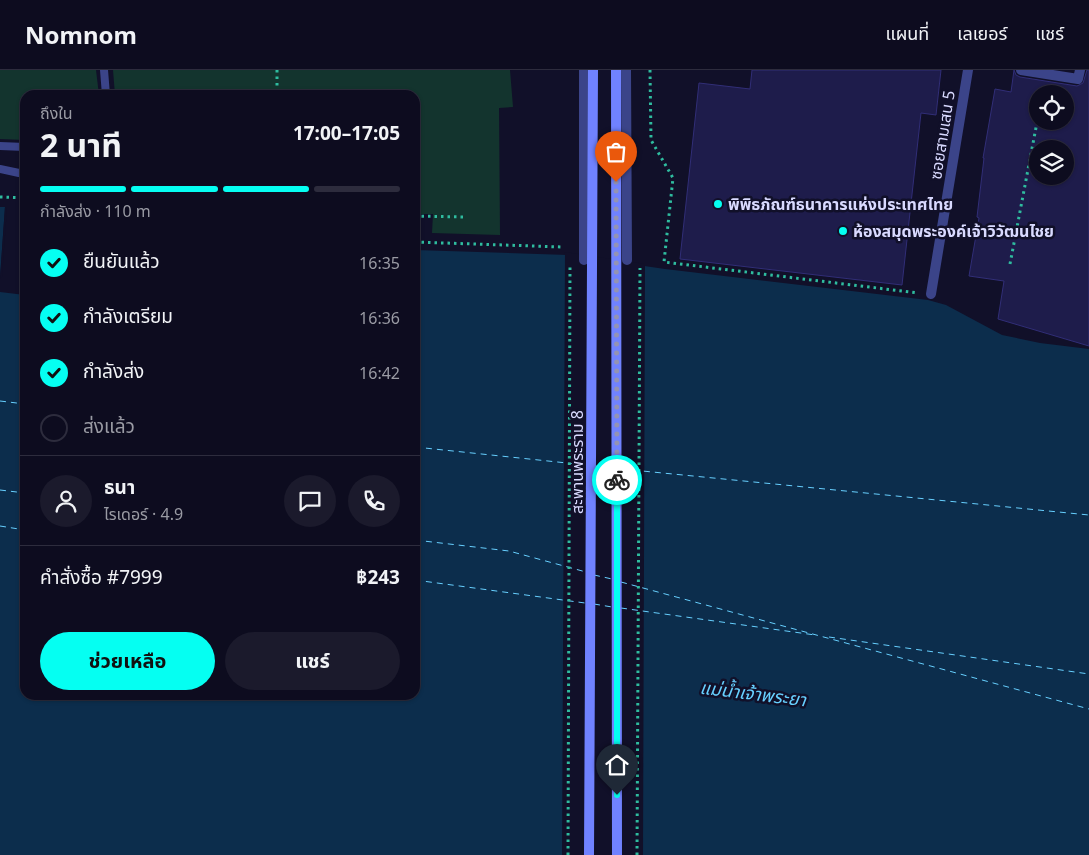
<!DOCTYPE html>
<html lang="th">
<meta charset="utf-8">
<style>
:root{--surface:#0d0c1f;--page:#1b1a2c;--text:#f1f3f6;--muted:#9a9ba4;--line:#2d2c3d;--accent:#05fff2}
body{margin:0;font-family:"Noto Sans","Noto Sans Thai",sans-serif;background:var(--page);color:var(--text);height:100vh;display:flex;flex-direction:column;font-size:19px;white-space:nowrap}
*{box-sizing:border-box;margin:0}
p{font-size:16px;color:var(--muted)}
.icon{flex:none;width:28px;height:28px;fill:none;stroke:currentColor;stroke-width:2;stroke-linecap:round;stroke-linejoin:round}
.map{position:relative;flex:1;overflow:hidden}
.drawer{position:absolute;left:20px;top:20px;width:400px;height:610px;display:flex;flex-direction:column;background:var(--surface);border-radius:15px;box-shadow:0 1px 4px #0004,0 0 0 1px var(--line)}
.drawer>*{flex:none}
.controls{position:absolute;left:1029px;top:15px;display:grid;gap:10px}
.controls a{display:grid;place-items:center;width:45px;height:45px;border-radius:50%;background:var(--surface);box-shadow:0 1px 4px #0004,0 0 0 1px var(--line);font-size:25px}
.pin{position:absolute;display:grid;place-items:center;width:42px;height:42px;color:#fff;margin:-51px -21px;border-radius:50% 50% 50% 0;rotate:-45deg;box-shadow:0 0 5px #0007}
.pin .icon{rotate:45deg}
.courier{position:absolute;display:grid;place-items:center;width:50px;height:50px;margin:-25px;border:4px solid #05fff2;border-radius:50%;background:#fff;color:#222;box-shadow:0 1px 6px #0007}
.headline em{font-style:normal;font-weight:700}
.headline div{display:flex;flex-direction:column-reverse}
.headline{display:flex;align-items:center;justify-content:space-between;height:85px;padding:0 20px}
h1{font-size:32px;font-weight:700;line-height:38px}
.bar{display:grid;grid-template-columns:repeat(4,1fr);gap:8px 5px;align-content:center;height:60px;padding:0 20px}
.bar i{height:6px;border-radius:4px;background:var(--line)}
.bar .current{background:var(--accent)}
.bar p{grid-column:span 4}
.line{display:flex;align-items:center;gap:12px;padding:0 20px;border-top:1px solid var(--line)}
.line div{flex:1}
.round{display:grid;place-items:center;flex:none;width:52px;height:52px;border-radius:26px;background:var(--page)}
ol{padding:0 20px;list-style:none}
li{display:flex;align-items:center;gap:15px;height:55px}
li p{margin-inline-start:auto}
li .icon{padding:5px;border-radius:50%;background:var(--accent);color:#111;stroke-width:4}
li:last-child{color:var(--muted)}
li i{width:28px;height:28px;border:2px solid var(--line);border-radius:50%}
.button{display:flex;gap:10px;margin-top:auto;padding:10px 20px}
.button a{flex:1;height:58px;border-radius:30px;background:var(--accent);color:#111;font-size:20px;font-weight:700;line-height:58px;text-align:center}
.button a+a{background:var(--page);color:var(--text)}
header{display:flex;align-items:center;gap:30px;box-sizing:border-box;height:70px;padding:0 25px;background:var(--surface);border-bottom:1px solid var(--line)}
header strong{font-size:24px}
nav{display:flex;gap:28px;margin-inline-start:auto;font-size:18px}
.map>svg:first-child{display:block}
.green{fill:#13342e}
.water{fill:#0c2d4c}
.pier{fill:#111029}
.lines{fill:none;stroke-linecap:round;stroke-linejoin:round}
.ferry{stroke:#67d0ff;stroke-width:1;stroke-dasharray:6 5;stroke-linecap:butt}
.building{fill:#1e1c4b;stroke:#312e77;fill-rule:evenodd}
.path{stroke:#2fbc9f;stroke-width:3;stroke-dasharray:2.5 4;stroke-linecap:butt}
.lane{stroke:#3b4489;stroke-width:8}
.street{stroke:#3b4489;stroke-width:10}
.secondary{stroke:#7082ff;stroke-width:10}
.done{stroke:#9393b4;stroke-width:5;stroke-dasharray:0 9}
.route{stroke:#05fff2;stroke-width:6}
.poi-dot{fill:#05fff2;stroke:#111029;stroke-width:2}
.labels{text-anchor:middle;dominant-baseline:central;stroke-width:5;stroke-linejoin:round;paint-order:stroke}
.street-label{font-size:16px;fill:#d9daff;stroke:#111029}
.poi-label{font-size:16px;font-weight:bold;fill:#d9daff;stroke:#111029;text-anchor:start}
.water-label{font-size:18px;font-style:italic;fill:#67d0ff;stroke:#111029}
</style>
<header>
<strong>Nomnom</strong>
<nav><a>แผนที่</a><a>เลเยอร์</a><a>แชร์</a></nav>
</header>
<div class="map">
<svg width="1089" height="785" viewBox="0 0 1089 785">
<rect width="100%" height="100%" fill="#111029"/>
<!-- green -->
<path class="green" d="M0,0H96L99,25H25V70L0,69Z
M113,0H510L513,37L499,38L500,165L432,163L433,144H415V25H115Z"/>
<!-- water -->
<path class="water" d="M0,137H5L0,207Z
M415,180L568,185L665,199L928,230L946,235L1002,265L1040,273L1089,279V785H0V222L25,225V625H415Z"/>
<!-- pier -->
<path class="pier" d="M5,137L7,138L2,207L0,209Z
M565,182L645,194L643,785H562Z"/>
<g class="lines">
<!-- ferry -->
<path class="ferry" d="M0,331L25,334
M415,377L586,395
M595,396L613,398
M622,399L1089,445
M0,420L25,423
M0,456L25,460
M415,470L509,481L586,502
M594,505L612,509
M415,510L585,533
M621,512L1089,639
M594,534L612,537
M621,538L815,565
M829,567L1089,604"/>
</g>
<!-- building -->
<path class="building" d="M752,0H941L936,45L921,43L902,215L680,189L699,13L750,19Z
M1014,0L1016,5L1020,7L1077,16L1083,13L1087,0H1089V276L998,249L1004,211L969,206L979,148L977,147L984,88H983L995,19L1011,22ZM1038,24H1065V51H1038ZM1038,79H1065V106H1038Z"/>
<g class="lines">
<!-- path -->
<path class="path" d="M277,0V24L347,25
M650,0L651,70L673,108L664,192L918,223
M0,127L25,128
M415,146L466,147
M415,172L562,177
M1010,194L1038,47
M568,785L570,196
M637,785L640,198"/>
<!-- lane -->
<path class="lane" d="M104,0L106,25
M0,76L25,77
M0,99L19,103L25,102"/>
<!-- street -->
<path class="street" d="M626,0L627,190
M1021,0L1078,9L1080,0
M584,190V0
M931,224L968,0"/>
<!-- secondary -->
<path class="secondary" d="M616,0L617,785
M589,785L593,0"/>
</g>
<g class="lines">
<!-- done -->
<path class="done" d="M616,112L617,410"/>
<!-- route -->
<path class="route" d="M617,410V725"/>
</g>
<!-- markers -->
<g class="poi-dot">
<circle cx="718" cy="134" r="5"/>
<circle cx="843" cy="161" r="5"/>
</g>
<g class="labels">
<!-- street labels -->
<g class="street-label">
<text transform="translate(942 65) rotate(-81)">ซอยสามเสน 5</text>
<text transform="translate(577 392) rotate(-90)">สะพานพระราม 8</text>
</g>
<!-- poi labels -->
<g class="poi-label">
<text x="728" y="134">พิพิธภัณฑ์ธนาคารแห่งประเทศไทย</text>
<text x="853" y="161">ห้องสมุดพระองค์เจ้าวิวัฒนไชย</text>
</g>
<!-- water labels -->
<g class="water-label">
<text transform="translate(753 623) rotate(7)">แม่น้ำเจ้าพระยา</text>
</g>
</g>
</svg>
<div class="controls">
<a><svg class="icon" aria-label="locate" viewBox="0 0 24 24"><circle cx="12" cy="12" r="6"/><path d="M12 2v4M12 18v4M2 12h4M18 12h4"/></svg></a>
<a><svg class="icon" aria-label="layers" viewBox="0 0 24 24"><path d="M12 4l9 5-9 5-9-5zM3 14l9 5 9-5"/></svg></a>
</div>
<div class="pin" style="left:616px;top:112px;background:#ea580c"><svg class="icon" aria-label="bag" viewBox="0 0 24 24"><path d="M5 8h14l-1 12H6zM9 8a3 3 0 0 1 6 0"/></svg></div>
<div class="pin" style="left:617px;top:725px;background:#1f2937"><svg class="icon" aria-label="home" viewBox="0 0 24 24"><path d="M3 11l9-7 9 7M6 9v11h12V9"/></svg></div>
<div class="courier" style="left:617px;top:410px"><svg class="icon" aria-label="bike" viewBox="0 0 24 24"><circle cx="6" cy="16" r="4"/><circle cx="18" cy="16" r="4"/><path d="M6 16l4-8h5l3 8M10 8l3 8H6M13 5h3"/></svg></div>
<section class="drawer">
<div class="headline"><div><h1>2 นาที</h1><p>ถึงใน</p></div><em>17:00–17:05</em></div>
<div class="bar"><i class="current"></i><i class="current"></i><i class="current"></i><i></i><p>กำลังส่ง · 110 m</p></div>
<ol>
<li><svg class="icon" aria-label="check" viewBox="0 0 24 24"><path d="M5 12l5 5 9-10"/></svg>ยืนยันแล้ว<p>16:35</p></li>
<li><svg class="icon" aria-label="check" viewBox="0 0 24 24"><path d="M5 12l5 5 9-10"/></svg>กำลังเตรียม<p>16:36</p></li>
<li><svg class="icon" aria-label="check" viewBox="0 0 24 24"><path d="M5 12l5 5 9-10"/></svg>กำลังส่ง<p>16:42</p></li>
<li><i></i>ส่งแล้ว</li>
</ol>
<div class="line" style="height:90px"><a class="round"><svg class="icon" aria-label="person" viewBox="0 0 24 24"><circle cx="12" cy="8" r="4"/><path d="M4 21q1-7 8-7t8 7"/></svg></a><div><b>ธนา</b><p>ไรเดอร์ · 4.9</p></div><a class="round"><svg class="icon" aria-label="chat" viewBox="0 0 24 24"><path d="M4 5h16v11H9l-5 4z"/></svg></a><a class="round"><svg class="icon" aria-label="phone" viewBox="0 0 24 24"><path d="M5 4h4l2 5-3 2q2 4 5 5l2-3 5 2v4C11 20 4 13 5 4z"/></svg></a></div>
<div class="line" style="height:65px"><div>คำสั่งซื้อ #7999</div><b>฿243</b></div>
<div class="button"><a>ช่วยเหลือ</a><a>แชร์</a></div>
</section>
</div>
